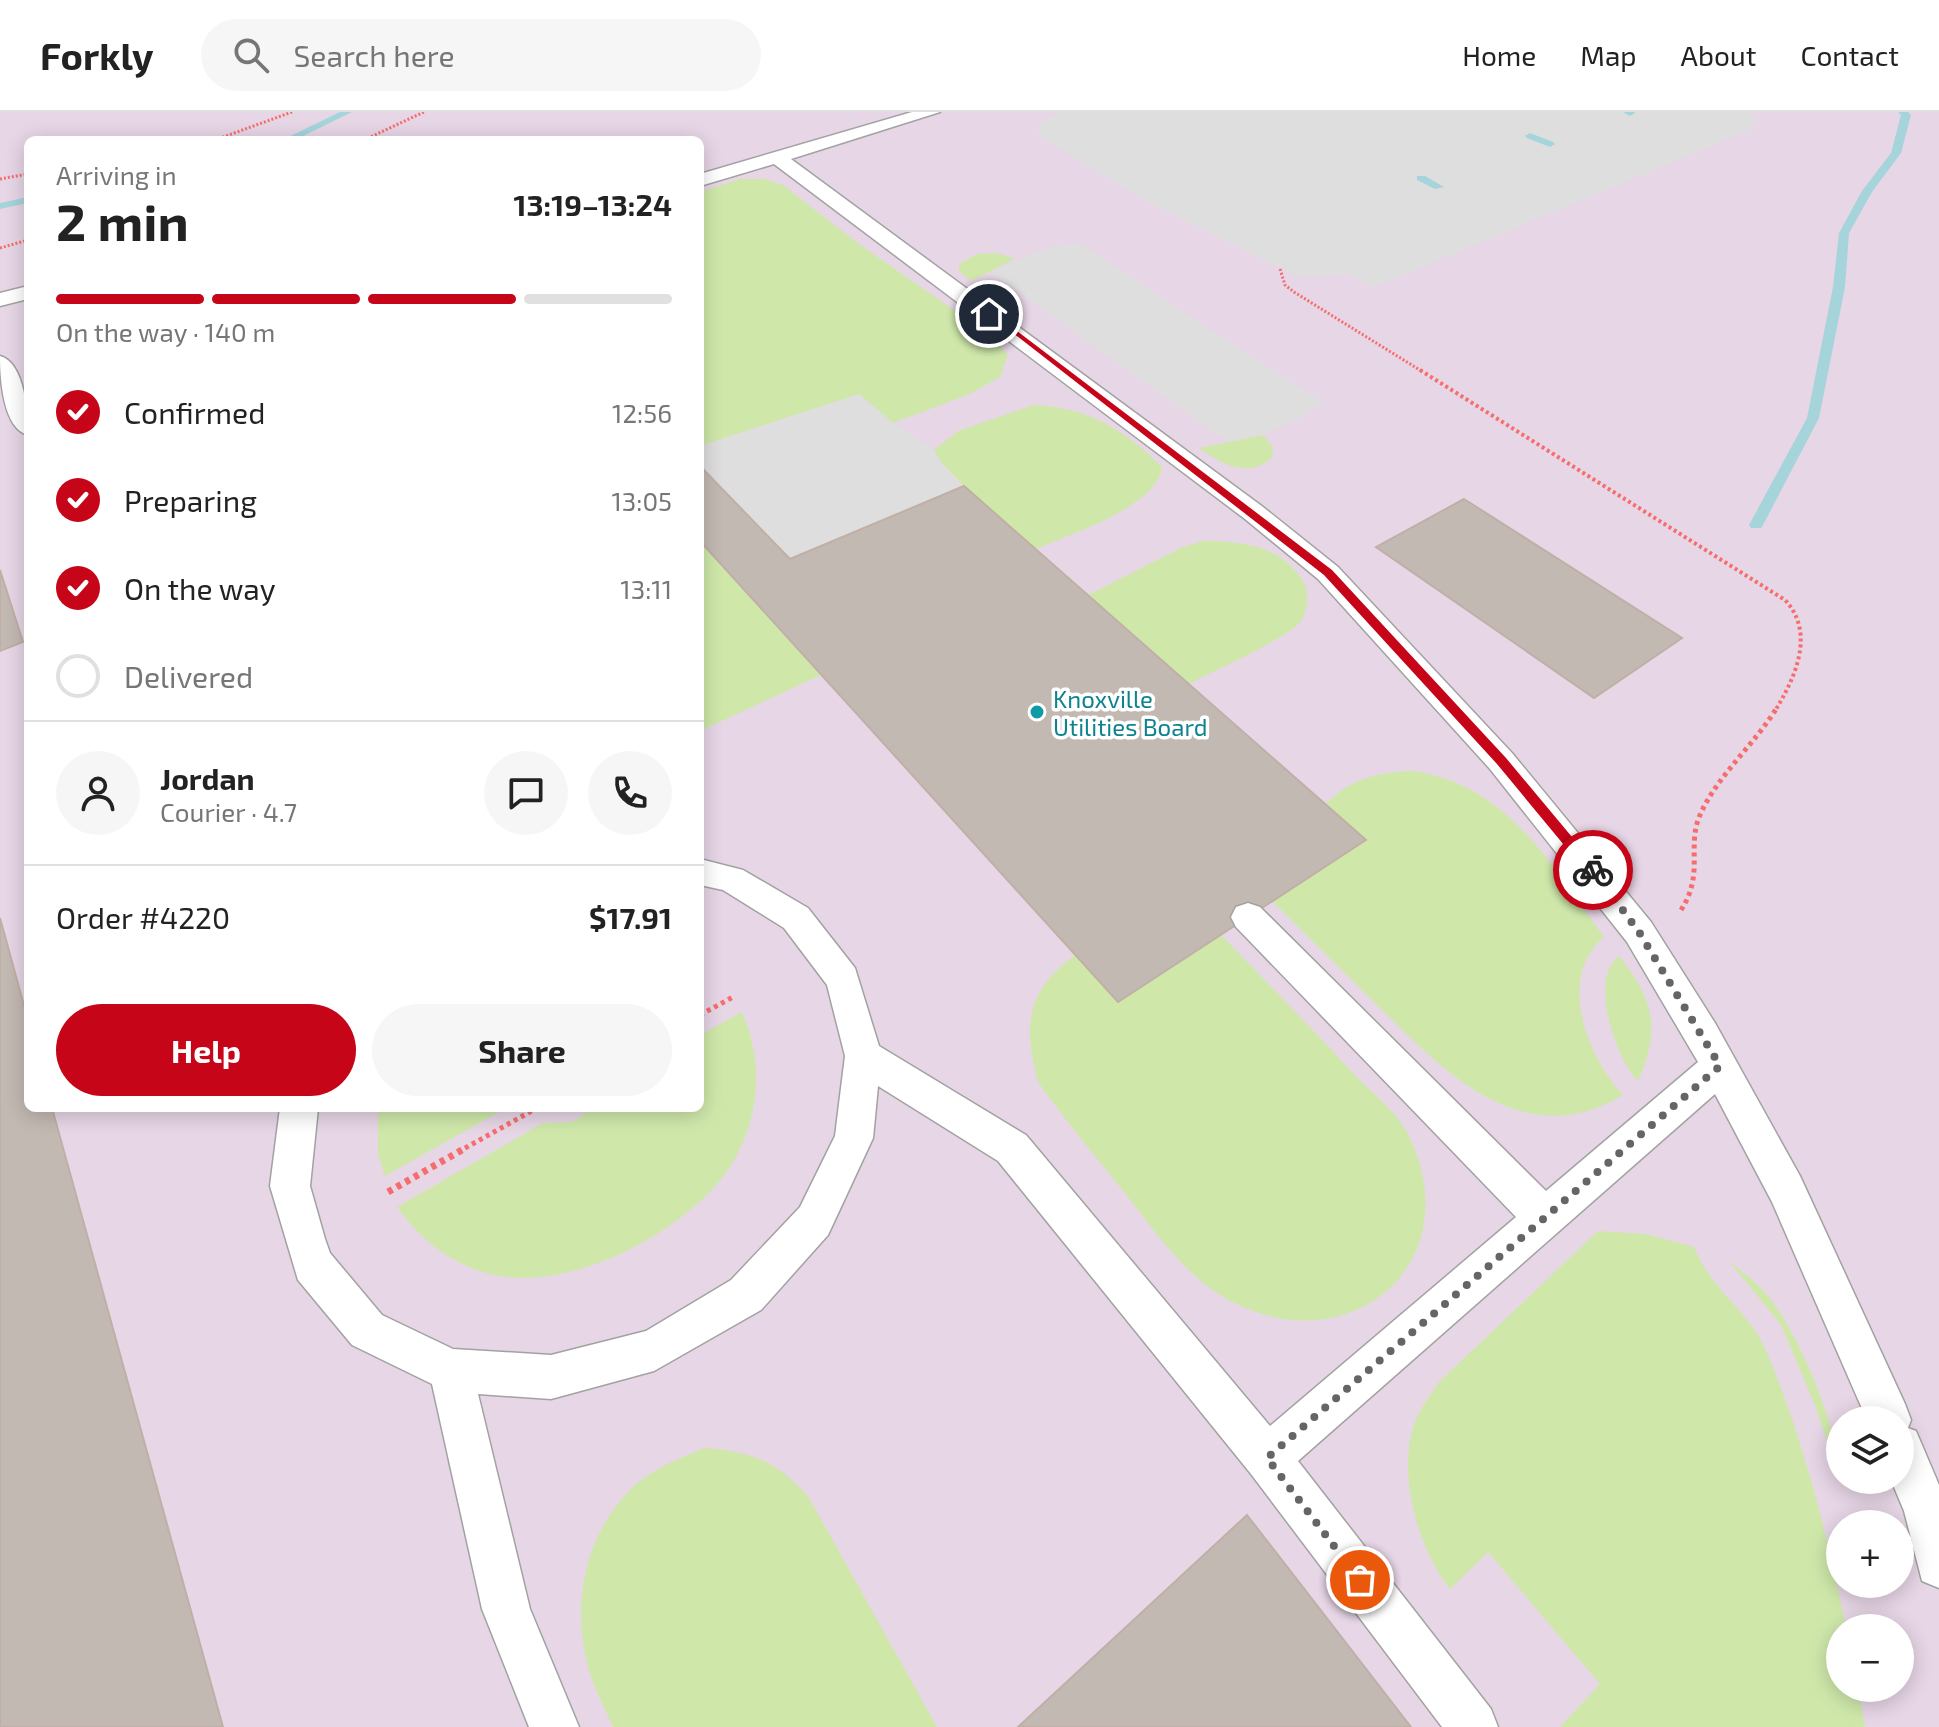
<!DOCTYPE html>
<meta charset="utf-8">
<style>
:root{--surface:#fff;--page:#f6f6f6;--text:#222;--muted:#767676;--line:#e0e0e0;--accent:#c60519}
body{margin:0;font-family:"Exo 2",sans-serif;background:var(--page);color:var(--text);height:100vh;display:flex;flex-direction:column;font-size:30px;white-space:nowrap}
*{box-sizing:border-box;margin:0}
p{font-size:26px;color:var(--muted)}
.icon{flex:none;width:44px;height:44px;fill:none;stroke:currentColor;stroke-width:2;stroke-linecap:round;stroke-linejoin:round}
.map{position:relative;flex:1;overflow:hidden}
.side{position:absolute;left:24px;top:24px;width:680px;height:976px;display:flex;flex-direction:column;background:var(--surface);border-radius:12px;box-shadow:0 4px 20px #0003}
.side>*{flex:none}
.fabs{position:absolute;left:1826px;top:1294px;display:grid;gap:16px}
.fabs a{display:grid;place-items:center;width:88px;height:88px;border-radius:50%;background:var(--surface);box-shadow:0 4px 20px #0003;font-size:40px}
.pin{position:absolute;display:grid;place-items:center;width:68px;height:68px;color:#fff;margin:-34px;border:4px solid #fff;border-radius:50%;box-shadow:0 2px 8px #0007}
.courier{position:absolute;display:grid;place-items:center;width:80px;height:80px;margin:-40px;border:6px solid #c60519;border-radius:50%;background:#fff;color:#222;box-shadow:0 2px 10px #0007}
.summary em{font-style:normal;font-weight:700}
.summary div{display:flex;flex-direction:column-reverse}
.summary{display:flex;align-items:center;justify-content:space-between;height:136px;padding:0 32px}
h1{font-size:52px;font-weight:700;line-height:60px}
.bar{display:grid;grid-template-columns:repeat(4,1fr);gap:12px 8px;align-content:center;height:96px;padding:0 32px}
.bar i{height:10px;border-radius:6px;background:var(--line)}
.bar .active{background:var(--accent)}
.bar p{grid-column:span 4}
.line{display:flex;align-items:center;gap:20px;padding:0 32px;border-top:2px solid var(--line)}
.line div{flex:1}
.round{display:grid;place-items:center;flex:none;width:84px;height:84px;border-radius:42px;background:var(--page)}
ol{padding:0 32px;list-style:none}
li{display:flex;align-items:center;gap:24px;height:88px}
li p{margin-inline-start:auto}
li .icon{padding:8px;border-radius:50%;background:var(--accent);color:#fff;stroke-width:4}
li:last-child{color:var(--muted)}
li i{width:44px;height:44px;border:4px solid var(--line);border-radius:50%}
.button{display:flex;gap:16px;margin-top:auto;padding:16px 32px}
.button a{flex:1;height:92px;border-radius:48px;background:var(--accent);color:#fff;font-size:32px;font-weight:700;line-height:92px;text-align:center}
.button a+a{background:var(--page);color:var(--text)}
header{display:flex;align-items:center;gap:48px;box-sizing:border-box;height:112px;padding:0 40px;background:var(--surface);border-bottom:2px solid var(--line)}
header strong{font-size:38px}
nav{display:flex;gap:44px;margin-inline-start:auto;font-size:28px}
.search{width:560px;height:72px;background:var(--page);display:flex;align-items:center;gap:20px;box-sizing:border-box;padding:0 28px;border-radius:44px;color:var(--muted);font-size:30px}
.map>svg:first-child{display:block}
.industrial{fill:#e7d6e6;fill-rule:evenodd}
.grass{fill:#cfe8aa}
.parking{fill:#dedede}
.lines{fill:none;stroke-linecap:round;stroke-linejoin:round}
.stream{fill:#a5d4db;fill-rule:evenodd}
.building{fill:#c3b9b3;stroke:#c0afa6;stroke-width:2}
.service-casing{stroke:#a2a2a2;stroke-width:3}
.path-far3{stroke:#f66d6d;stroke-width:3;stroke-dasharray:2 2;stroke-linecap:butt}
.path-far2{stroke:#f66d6d;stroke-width:4;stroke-dasharray:3 3;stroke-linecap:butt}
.path-far1{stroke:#f66d6d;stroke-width:5;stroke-dasharray:4 4;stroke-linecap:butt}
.path{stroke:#f66d6d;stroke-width:7;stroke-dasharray:5 5;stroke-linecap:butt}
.service{fill:#fff;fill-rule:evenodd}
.route{fill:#c60519}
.done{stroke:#676563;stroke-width:8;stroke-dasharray:0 14.4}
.culture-dot{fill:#0f9aa8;stroke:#fff;stroke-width:3}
.labels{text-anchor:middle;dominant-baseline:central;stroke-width:7;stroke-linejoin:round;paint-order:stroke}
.culture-label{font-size:24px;fill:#0d838f;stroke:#fff;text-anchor:start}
</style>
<header>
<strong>Forkly</strong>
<div class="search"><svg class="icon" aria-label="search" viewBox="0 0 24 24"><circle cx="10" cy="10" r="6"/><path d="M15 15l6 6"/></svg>Search here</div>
<nav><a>Home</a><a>Map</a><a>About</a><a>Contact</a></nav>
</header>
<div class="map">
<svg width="1939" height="1615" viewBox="0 0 1939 1615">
<rect width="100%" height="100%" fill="#eeeae4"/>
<!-- industrial -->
<path class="industrial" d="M0,0H1939V1615H0ZM28,28H700V996H28ZM1840,1308H1900V1368H1840ZM1840,1412H1900V1472H1840ZM1840,1516H1900V1576H1840Z"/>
<!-- grass -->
<path class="grass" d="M740,67H764L783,73L859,132L990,223L1008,243L1000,265L970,282L893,311L859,282L700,334V80Z
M997,141L1015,147L971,169L959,159V152L977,142Z
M1033,293C1087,295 1124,317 1162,355C1158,395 1067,423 1034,438C1004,411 951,374 934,338L958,319Z
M1263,323L1273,335L1272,346C1247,367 1222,352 1199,336Z
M700,429L821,563L700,619Z
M1203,429C1243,429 1285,434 1305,473C1309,482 1307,500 1301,509C1290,525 1209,561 1187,573L1086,484L1183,435Z
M1413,659C1509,673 1551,753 1604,825C1556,866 1587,944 1623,983C1522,1044 1443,958 1377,893C1342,858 1307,824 1272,789C1309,717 1319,661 1413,659Z
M1221,823C1266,869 1311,916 1355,963C1372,981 1397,1000 1408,1022C1472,1151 1349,1254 1229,1188C1184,1164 1155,1119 1124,1080C1095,1044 1065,1008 1038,970C1023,913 1026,879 1075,843L1118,890Z
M1619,844C1654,887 1661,918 1638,969C1616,948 1588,865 1619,844Z
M742,900C766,953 759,1019 722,1066C674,1127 555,1188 477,1158C444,1146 418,1124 397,1095L543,1011L572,1010L594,996H700V923Z
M378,996H506L385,1064L378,1043Z
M1598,1119L1646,1122L1694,1135C1711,1178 1748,1199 1764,1234C1803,1324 1827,1421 1846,1516H1840V1576H1858L1865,1615H1560L1600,1572L1488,1440L1450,1477C1419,1439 1399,1367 1412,1319C1417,1300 1428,1286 1439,1270Z
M1728,1148C1742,1160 1758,1171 1769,1185C1799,1223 1840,1319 1840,1366L1814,1291L1781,1213Z
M704,1336C751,1339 776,1349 808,1384L937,1615H613C605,1596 594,1577 589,1558C571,1495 583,1427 629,1379C649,1358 678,1347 704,1336Z"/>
<!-- parking -->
<path class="parking" d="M1059,0H1749L1757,7L1750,18L1374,175L1348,162L1311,165L1292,162L1144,88L1038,23L1039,12Z
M1080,131L1186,202L1323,290L1301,306L1263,323L1228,330L990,160L1050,135Z
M859,282L893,311L934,338L940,349L964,374L790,447L700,354V334Z"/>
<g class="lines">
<!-- stream -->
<path class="stream" d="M340,0H352L295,28H282Z
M1623,0H1634L1635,1L1630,4Z
M1898,0H1908L1911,3L1901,41L1872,80L1849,121L1845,175L1819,306L1763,413L1761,416H1751L1749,413L1807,306L1833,175L1839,121L1862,79L1891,41L1901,3Z
M1530,21L1553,30L1555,32L1550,35L1527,26L1525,24Z
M1417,64H1425L1444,75L1435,77L1417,68Z
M28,85V91L0,97V91Z"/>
</g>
<!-- building -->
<path class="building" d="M700,354L790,447L964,374L1366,728L1118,890L700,429Z
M1464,387L1682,526L1594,586L1376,435Z
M0,458L23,530L0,539Z
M0,806L28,908V996H52L223,1615H0Z
M1247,1403L1411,1615H1018Z"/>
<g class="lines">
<defs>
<path id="service" d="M912,0H940L791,47L1263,395L1338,455L1512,641L1651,810L1715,911L1800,1064L1905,1292L1911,1308L1908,1316L1916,1319L1939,1373V1476L1922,1469L1904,1399L1891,1368H1900V1308H1867L1772,1090L1715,982L1298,1349L1491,1597L1498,1615H1442L1251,1362L998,1049L878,974L873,1026L828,1123L761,1198L654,1259L551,1287L478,1282L530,1497L579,1615H529L482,1497L432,1272L352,1233L298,1168L270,1074L280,996H318L310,1074L325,1127L330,1141L382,1203L453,1237L551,1243L646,1219L731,1168L800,1095L835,1024L845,944L827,873L784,816L723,778L700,773V747L743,758L808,796L855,856L879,934L1026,1023L1270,1314L1516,1105L1236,815L1231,805L1236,795L1248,791L1260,795L1546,1079L1698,950L1627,830L1490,657L1318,467L1245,407L774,52L700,74V62Z
M28,174V187L0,194V181Z
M0,244C25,251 28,302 28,323C3,317 0,266 0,244Z"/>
</defs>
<!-- service casing -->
<use href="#service" class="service-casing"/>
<!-- path-far3 -->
<path class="path-far3" d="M215,28L292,0
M364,28L424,0
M0,67L28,62
M0,136L28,128
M1280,157L1285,173L1294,180L1423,260"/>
<!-- path-far2 -->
<path class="path-far2" d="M1420,258L1785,488C1816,521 1795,566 1775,599"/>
<!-- path-far1 -->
<path class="path-far1" d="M1681,798C1705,761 1686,735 1700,703C1717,664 1754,633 1776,597
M700,903L733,885
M458,1040L537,996"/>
<!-- path -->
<path class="path" d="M388,1080L462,1038"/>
<!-- service -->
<use href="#service" class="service"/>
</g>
<!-- route -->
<path class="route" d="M986,200H992L1332,458L1506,646L1597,755V762H1588L1497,652L1324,463Z"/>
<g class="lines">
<!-- done -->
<path class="done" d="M1360,1468L1267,1346L1720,954L1639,820L1593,758"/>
</g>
<!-- markers -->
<circle class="culture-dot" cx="1037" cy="600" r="8"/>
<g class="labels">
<!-- culture labels -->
<g class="culture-label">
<text x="1053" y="586">Knoxville<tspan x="1053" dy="28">Utilities Board</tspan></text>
</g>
</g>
</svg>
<div class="fabs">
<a><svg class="icon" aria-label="layers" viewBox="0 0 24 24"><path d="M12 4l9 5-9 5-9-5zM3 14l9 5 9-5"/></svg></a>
<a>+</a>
<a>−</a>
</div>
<div class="pin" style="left:1360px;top:1468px;background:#ea580c"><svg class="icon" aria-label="bag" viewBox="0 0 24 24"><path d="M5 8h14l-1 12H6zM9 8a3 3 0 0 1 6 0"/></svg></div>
<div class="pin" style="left:989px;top:202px;background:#1f2937"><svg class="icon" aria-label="home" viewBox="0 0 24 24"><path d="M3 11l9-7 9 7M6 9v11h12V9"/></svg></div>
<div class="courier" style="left:1593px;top:758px"><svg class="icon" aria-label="bike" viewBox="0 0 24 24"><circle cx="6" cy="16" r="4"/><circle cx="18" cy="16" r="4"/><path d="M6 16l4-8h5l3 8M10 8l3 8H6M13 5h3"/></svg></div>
<section class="side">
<div class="summary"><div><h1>2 min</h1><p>Arriving in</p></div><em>13:19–13:24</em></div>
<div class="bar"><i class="active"></i><i class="active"></i><i class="active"></i><i></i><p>On the way · 140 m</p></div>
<ol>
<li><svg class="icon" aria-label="check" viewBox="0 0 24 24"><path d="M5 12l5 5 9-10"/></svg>Confirmed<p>12:56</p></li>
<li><svg class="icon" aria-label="check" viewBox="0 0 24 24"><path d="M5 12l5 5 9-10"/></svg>Preparing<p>13:05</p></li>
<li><svg class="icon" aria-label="check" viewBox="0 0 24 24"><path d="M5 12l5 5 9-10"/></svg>On the way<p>13:11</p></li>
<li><i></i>Delivered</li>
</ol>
<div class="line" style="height:144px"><a class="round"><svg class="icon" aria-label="person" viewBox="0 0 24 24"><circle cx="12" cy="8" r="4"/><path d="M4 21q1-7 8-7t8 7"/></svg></a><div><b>Jordan</b><p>Courier · 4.7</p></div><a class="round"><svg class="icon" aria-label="chat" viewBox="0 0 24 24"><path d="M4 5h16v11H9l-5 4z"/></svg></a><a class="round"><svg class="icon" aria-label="phone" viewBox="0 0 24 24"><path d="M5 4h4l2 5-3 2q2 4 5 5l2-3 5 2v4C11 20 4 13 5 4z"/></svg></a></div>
<div class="line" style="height:104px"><div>Order #4220</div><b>$17.91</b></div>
<div class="button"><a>Help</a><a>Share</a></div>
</section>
</div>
